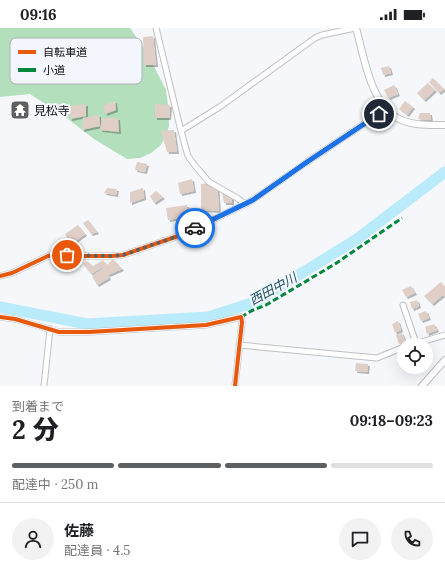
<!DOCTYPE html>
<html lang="ja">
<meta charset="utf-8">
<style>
:root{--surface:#fff;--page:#f2f2f2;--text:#202124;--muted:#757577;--line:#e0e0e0;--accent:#5e5f61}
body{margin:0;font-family:Lora,"Noto Sans JP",serif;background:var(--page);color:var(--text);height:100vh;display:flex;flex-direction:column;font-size:15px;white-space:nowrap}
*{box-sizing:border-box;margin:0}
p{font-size:13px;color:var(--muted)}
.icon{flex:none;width:22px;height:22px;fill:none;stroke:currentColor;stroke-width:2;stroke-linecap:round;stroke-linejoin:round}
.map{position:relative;height:358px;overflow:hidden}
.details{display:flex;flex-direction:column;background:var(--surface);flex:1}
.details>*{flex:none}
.controls{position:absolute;left:397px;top:310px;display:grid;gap:8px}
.controls a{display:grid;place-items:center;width:36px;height:36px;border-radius:50%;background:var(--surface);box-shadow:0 4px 16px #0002;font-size:20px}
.pin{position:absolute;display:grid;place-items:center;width:34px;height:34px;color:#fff;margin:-17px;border:2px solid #fff;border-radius:50%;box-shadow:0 1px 4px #0007}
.courier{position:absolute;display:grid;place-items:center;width:40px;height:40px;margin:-20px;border:3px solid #1a73e8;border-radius:50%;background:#fff;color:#222;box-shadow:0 1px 5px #0007}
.overview em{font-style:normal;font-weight:800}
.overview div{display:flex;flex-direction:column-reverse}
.overview{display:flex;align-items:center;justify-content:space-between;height:68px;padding:0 12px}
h1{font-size:26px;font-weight:800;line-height:30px}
.bar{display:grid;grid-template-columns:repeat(4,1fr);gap:6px 4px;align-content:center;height:48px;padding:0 12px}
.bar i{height:5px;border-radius:3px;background:var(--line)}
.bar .current{background:var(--accent)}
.bar p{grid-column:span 4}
.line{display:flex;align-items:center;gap:10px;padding:0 12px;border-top:1px solid var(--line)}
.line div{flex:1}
.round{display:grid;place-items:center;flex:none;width:42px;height:42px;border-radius:21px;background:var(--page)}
.status{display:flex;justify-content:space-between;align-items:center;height:28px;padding:0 20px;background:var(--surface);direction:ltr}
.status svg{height:11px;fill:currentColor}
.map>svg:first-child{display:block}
.forest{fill:#b4dfbc}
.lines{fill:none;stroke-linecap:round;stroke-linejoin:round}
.river{stroke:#baebfa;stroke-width:11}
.building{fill:#dfcfc7;filter:url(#shadow)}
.minor-casing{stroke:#c0c1c4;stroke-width:7}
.tertiary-casing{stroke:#c0c1c4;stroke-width:8}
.minor{stroke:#fefefe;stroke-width:5}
.tertiary{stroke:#fefefe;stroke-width:6}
.quiet{stroke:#00873e;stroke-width:3;stroke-dasharray:6 3;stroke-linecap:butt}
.cycleway-casing{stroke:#f3f6fc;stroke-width:6}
.cycleway{stroke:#e8590c;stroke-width:4}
.done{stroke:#5e5f61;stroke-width:4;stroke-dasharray:0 7.2}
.route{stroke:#1a73e8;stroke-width:5}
.labels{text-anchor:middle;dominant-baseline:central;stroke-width:4;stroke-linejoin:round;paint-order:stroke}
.poi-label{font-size:12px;fill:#0c0d0f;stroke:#f3f6fc;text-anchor:start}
.water-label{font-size:13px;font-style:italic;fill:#1c5362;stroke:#f3f6fc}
.key{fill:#f3f6fc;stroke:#aeb0b5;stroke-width:1}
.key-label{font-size:11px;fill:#0c0d0f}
</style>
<div class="status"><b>09:16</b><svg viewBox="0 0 49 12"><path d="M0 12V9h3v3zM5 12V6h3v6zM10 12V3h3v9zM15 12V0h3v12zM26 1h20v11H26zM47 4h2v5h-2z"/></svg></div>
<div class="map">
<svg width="445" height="358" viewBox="0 0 445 358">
<defs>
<filter id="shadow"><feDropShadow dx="2" dy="2" stdDeviation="0" flood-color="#0004"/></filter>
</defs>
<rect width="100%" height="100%" fill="#f5f7fa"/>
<!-- forest -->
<path class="forest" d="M0,0H130L146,23L166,62L169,84V98L166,108L160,118L151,125L140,130L127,131L94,111L68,91L30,66L0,69Z"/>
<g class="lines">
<!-- river -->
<path class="river" d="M0,279L87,296L208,289L255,274L357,211L445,144"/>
</g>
<!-- building -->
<path class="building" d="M153,8L156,37H144L143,9Z
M389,38L391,45L383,47L381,40Z
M433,50L444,61L439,65L429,54Z
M428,55L435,62L424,72L417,65Z
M394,57L398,66L388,70L384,62Z
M115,73L116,82L105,86L103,78Z
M405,73L413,79L407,87L399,81Z
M86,76V88L70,91V78Z
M155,76L170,77L169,90H155Z
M420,85H430L431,92L418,91Z
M99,87L100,98L82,102L83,90Z
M102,90H118L119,104L100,102Z
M174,102L177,124H167L161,103Z
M137,134L147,136L145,144L135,142Z
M192,151L194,163L180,166L178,155Z
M217,154L219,183L201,182V156Z
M107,160L117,161L116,167L104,165Z
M143,160L144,170L130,175V164Z
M156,163L163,169L154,175L150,168Z
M222,164H232V175H224Z
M187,177L190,188L168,192L166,180Z
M88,192L97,204L91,206L83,195Z
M78,197L85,206L71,216L65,206Z
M113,231L122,241L108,247L105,242L109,250L97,257L92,248L104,240L103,239L91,246L83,236L87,233L93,238L103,232L107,237Z
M441,254L445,259V269L443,267L432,276L424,268Z
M411,258L415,265L406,269L402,262Z
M417,272L419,278L412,281L410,274Z
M426,283L429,290L421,293L418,286Z
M398,293L401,302L395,305L392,296Z
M434,296L437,302L427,306L425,299Z
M402,305L405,314L399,316L396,307Z
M356,335L368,336L367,344L355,343Z"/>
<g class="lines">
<defs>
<path id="minor" d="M156,0L181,103L188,128L196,139L209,154L237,170L245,176
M181,103L221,78L315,10L322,7L355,0
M0,248L12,245L48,228L57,226L78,228H112L123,227L184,206L253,172L307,134L386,81
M403,277L416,315
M0,289L15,291L59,304H89L206,297L241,289L242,294L235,358
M239,317L377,330L404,319
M411,317L445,307
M44,358L50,301"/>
<path id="tertiary" d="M356,0C364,28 370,74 397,90C412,98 429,97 445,97
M422,358L445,332"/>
</defs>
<!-- minor casing -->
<use href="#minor" class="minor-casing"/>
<!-- tertiary casing -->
<use href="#tertiary" class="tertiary-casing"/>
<!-- minor -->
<use href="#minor" class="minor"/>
<!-- tertiary -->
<use href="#tertiary" class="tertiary"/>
<!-- quiet -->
<path class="quiet" d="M241,289L251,283L266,277L335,236L402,190"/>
<defs>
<path id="cycleway" d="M0,248L12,245L48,228L57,226L78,228H112L123,227L184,206L253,172L307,134L386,81
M0,289L15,291L59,304H89L206,297L241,289L242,294L235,358"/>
</defs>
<!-- cycleway casing -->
<use href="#cycleway" class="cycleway-casing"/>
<!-- cycleway -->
<use href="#cycleway" class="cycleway"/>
</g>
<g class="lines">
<!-- done -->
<path class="done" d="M67,227L112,228L123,227L184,206L195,200"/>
<!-- route -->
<path class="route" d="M195,200L253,172L307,134L379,86"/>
</g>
<!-- icons -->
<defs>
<symbol id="temple-square" viewBox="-11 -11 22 22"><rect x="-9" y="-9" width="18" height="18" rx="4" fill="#5e5f61" stroke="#f3f6fc"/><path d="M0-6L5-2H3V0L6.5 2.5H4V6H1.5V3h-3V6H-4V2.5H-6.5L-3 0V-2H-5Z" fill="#fff"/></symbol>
</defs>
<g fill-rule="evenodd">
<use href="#temple-square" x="9" y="71" width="22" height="22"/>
</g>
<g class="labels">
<!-- poi labels -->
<g class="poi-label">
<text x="34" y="82">見松寺</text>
</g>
<!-- water labels -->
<g class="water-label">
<text transform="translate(273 261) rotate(-29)">西田中川</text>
</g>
</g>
<!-- legend -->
<rect x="10" y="10" width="132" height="46" rx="6" class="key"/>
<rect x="18" y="22" width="18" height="4" fill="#e8590c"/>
<rect x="18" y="40" width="18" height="4" fill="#00873e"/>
<g class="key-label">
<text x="43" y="28">自転車道</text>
<text x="43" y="46">小道</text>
</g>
</svg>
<div class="controls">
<a><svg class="icon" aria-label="locate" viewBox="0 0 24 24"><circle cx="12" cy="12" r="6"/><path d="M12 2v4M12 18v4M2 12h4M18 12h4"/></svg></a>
</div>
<div class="pin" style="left:67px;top:227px;background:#ea580c"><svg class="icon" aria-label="bag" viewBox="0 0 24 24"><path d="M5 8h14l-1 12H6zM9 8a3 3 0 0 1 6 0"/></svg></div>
<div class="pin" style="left:379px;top:86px;background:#1f2937"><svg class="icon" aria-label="home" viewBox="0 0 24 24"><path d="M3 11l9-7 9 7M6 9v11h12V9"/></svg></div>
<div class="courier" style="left:195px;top:200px"><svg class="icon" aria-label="car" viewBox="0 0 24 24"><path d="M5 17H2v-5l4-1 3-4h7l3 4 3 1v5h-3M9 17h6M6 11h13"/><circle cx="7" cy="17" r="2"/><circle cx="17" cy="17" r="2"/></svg></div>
</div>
<section class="details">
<div class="overview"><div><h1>2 分</h1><p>到着まで</p></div><em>09:18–09:23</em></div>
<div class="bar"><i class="current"></i><i class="current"></i><i class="current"></i><i></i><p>配達中 · 250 m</p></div>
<div class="line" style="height:72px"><a class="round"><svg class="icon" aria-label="person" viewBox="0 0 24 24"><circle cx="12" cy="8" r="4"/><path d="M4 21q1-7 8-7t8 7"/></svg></a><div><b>佐藤</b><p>配達員 · 4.5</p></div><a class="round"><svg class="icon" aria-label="chat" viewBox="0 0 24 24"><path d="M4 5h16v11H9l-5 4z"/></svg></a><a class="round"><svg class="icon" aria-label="phone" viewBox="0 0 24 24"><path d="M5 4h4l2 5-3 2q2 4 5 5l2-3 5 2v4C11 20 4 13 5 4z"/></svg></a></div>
</section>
